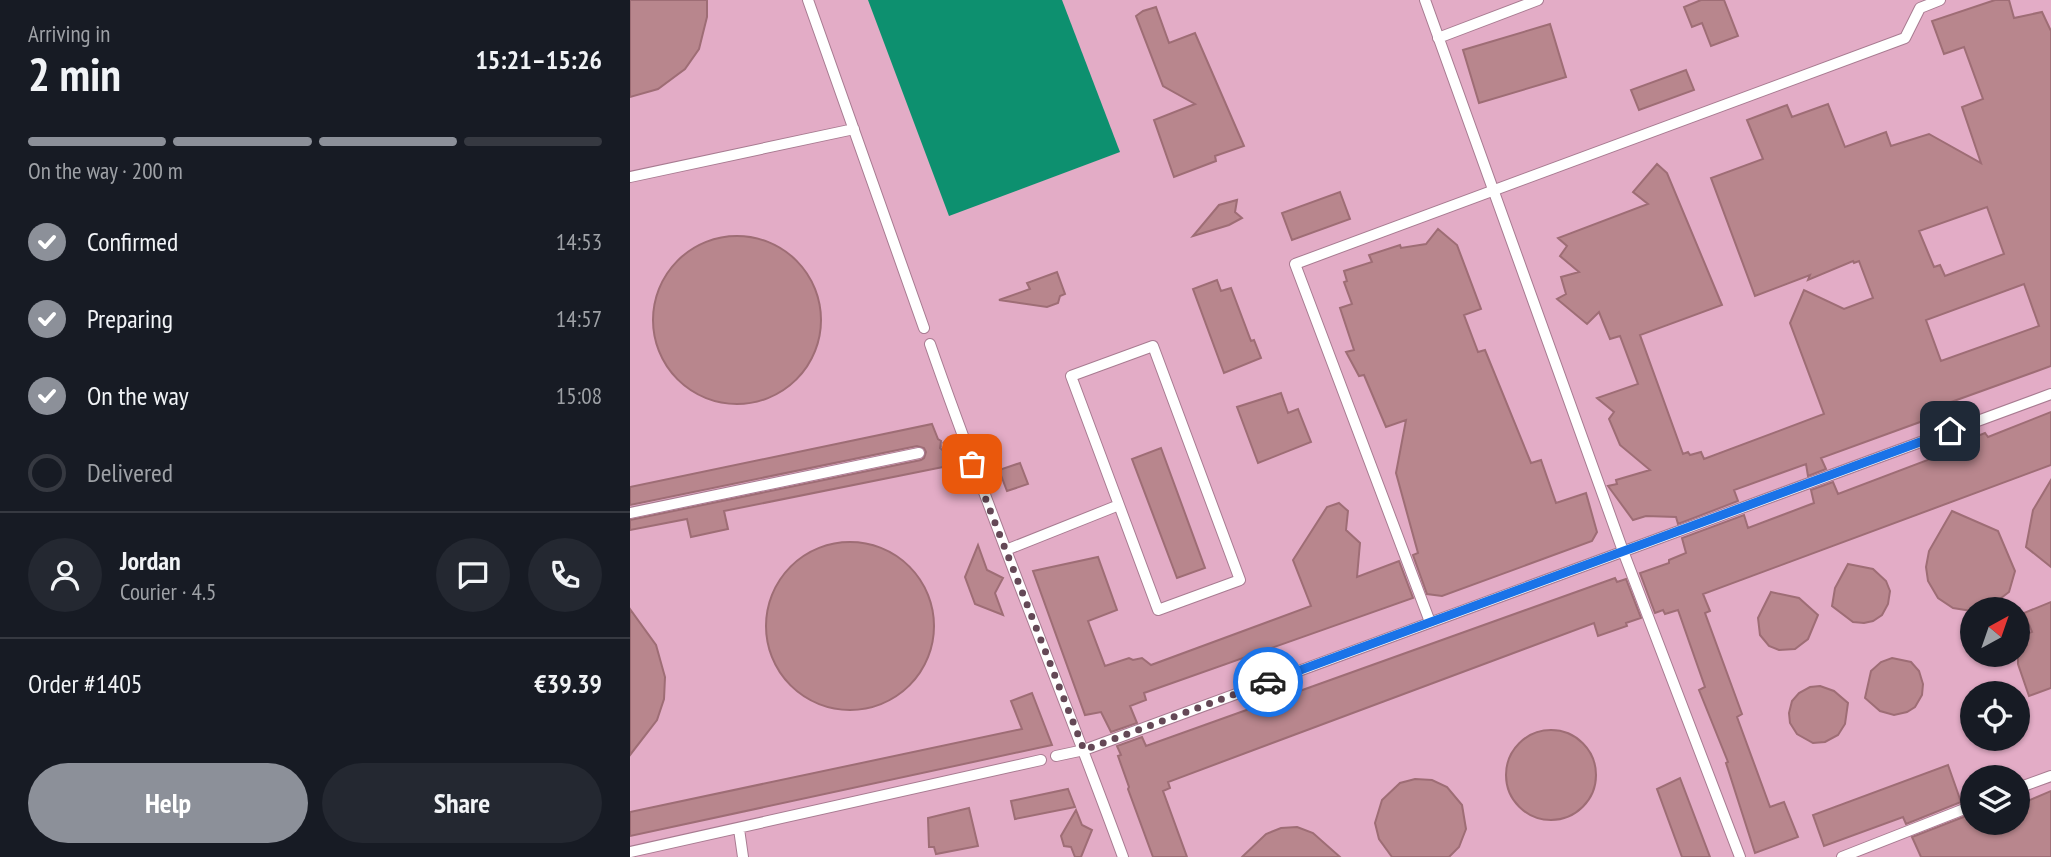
<!DOCTYPE html>
<meta charset="utf-8">
<style>
:root{--surface:#171b24;--page:#242831;--text:#f1f3f6;--muted:#9ea1a6;--line:#363941;--accent:#8c9099}
body{margin:0;font-family:"PT Sans Narrow",sans-serif;background:var(--page);color:var(--text);height:100vh;display:flex;flex-direction:column;font-size:26px;white-space:nowrap}
*{box-sizing:border-box;margin:0}
p{font-size:23px;color:var(--muted)}
.icon{flex:none;width:38px;height:38px;fill:none;stroke:currentColor;stroke-width:2;stroke-linecap:round;stroke-linejoin:round}
.map{position:relative;flex:1;overflow:hidden}
.details{display:flex;flex-direction:column;background:var(--surface);width:630px}
.details>*{flex:none}
.needle{width:46px;rotate:40deg}
.controls{position:absolute;left:1330px;top:597px;display:grid;gap:14px}
.controls a{display:grid;place-items:center;width:70px;height:70px;border-radius:50%;background:var(--surface);box-shadow:0 2px 5px #0004;font-size:35px}
.pin{position:absolute;display:grid;place-items:center;width:60px;height:60px;color:#fff;margin:-30px;border-radius:14px;box-shadow:0 4px 10px #0006}
.courier{position:absolute;display:grid;place-items:center;width:70px;height:70px;margin:-35px;border:5px solid #1a73e8;border-radius:50%;background:#fff;color:#222;box-shadow:0 2px 9px #0007}
.summary em{font-style:normal;font-weight:700}
.summary div{display:flex;flex-direction:column-reverse}
.summary{display:flex;align-items:center;justify-content:space-between;height:119px;padding:0 28px}
h1{font-size:46px;font-weight:700;line-height:52px}
.bar{display:grid;grid-template-columns:repeat(4,1fr);gap:10px 7px;align-content:center;height:84px;padding:0 28px}
.bar i{height:9px;border-radius:5px;background:var(--line)}
.bar .on{background:var(--accent)}
.bar p{grid-column:span 4}
.line{display:flex;align-items:center;gap:18px;padding:0 28px;border-top:2px solid var(--line)}
.line div{flex:1}
.round{display:grid;place-items:center;flex:none;width:74px;height:74px;border-radius:37px;background:var(--page)}
ol{padding:0 28px;list-style:none}
li{display:flex;align-items:center;gap:21px;height:77px}
li p{margin-inline-start:auto}
li .icon{padding:7px;border-radius:50%;background:var(--accent);color:#fff;stroke-width:4}
li:last-child{color:var(--muted)}
li i{width:38px;height:38px;border:4px solid var(--line);border-radius:50%}
.button{display:flex;gap:14px;margin-top:auto;padding:14px 28px}
.button a{flex:1;height:80px;border-radius:42px;background:var(--accent);color:#fff;font-size:28px;font-weight:700;line-height:80px;text-align:center}
.button a+a{background:var(--page);color:var(--text)}
main{display:flex;flex:1;min-height:0}
.map>svg:first-child{display:block}
.built{fill:#e3acc6;fill-rule:evenodd}
.water{fill:#0d906f}
.building{fill:#b8868d;stroke:#9e6d75;stroke-width:2;fill-rule:evenodd}
.lines{fill:none;stroke-linecap:round;stroke-linejoin:round}
.service-casing{stroke:#a87b91;stroke-width:12}
.service{stroke:#fff;stroke-width:10}
.done{stroke:#644856;stroke-width:7;stroke-dasharray:0 12.6}
.route{stroke:#1a73e8;stroke-width:9}
</style>
<main>
<section class="details">
<div class="summary"><div><h1>2 min</h1><p>Arriving in</p></div><em>15:21–15:26</em></div>
<div class="bar"><i class="on"></i><i class="on"></i><i class="on"></i><i></i><p>On the way · 200 m</p></div>
<ol>
<li><svg class="icon" aria-label="check" viewBox="0 0 24 24"><path d="M5 12l5 5 9-10"/></svg>Confirmed<p>14:53</p></li>
<li><svg class="icon" aria-label="check" viewBox="0 0 24 24"><path d="M5 12l5 5 9-10"/></svg>Preparing<p>14:57</p></li>
<li><svg class="icon" aria-label="check" viewBox="0 0 24 24"><path d="M5 12l5 5 9-10"/></svg>On the way<p>15:08</p></li>
<li><i></i>Delivered</li>
</ol>
<div class="line" style="height:126px"><a class="round"><svg class="icon" aria-label="person" viewBox="0 0 24 24"><circle cx="12" cy="8" r="4"/><path d="M4 21q1-7 8-7t8 7"/></svg></a><div><b>Jordan</b><p>Courier · 4.5</p></div><a class="round"><svg class="icon" aria-label="chat" viewBox="0 0 24 24"><path d="M4 5h16v11H9l-5 4z"/></svg></a><a class="round"><svg class="icon" aria-label="phone" viewBox="0 0 24 24"><path d="M5 4h4l2 5-3 2q2 4 5 5l2-3 5 2v4C11 20 4 13 5 4z"/></svg></a></div>
<div class="line" style="height:91px"><div>Order #1405</div><b>€39.39</b></div>
<div class="button"><a>Help</a><a>Share</a></div>
</section>
<div class="map">
<svg width="1421" height="857" viewBox="0 0 1421 857">
<rect width="100%" height="100%" fill="#ebbbd1"/>
<!-- built -->
<path class="built" d="M0,0H1421V857H0ZM1342,609H1388V654H1342ZM1342,693H1388V738H1342ZM1342,777H1388V822H1342Z"/>
<!-- water -->
<path class="water" d="M238,0H432L490,152L319,216Z"/>
<!-- building -->
<path class="building" d="M0,0H77V17L69,49L55,69L28,89L0,97Z
M1071,0H1094L1108,36L1081,46L1072,23L1062,27L1054,7Z
M1365,0H1379L1384,18L1412,12L1421,31V366L1299,410L1301,418L1191,458L1196,469L1178,476L1176,464L1104,490L1108,501L1048,524L1046,517L1016,516L1003,520L978,486L987,484L986,480L1020,470L990,445L979,419L984,412L967,398L1008,384L990,336L980,339L969,312L957,324L927,299L936,294L931,277L949,272L930,256L937,246L928,238L1018,204L1003,192L1027,164L1037,173L1092,305L1010,335L1053,454L1058,452L1060,455L1071,452L1074,459L1194,414L1160,323L1174,290L1214,309L1243,298L1229,261L1224,263L1223,261L1178,280L1180,275L1125,296L1081,178L1133,159L1117,120L1157,105L1162,117L1198,104L1215,147L1256,132L1261,146L1299,134L1351,163L1332,107L1353,99L1334,47L1314,54L1302,21ZM1357,207L1374,254L1315,276L1310,265L1304,267L1289,231ZM1394,284L1409,326L1311,361L1296,320Z
M526,7L539,43L565,33L614,146L585,156L586,161L544,177L524,120L565,104L533,86L506,16L513,11Z
M920,24L936,77L849,103L833,50Z
M1056,70L1064,90L1009,110L1001,90Z
M710,192L720,219L662,240L652,213Z
M607,200L605,212L612,218L599,225L563,236L589,205Z
M808,229L827,245L851,309L834,315L848,352L855,350L901,463L911,460L926,503L956,493L967,532L962,541L812,596L797,594L783,555L788,553L766,473L776,420L756,427L734,375L729,376L716,352L724,350L710,308L722,304L714,282L717,281L714,271L742,262L739,255L770,245L771,248L796,244Z
M23 320a84 84 0 1 1 168 0a84 84 0 1 1-168 0Z
M427,272L435,294L430,296L428,303L417,307L369,300L400,289L397,283Z
M587,280L591,291L601,288L621,341L624,340L631,358L594,373L563,289Z
M651,393L658,413L668,409L681,442L628,463L607,407Z
M1421,412V465L1073,594L1080,611L1075,613L1112,714L1107,717L1140,807L1154,802L1168,837L1125,853L1096,763L1098,762L1069,690L1075,687L1048,610L1035,614L1033,610L1025,613L1010,573L1039,563V560L1056,553L1052,538L1114,515L1118,528L1184,503L1181,490L1203,482L1208,494L1311,455L1310,451L1355,433L1358,437Z
M302,424L308,439L311,441L310,448L316,453L314,457L318,466L94,511L98,529L61,537L57,519L0,530V520L291,460L294,458L296,452L294,448L287,446L0,505V487Z
M531,448L575,568L547,578L502,459Z
M390,463L398,484L377,491L369,470Z
M1421,480V567L1396,547L1403,510Z
M709,503L718,511L716,530L730,543L727,577L769,561L783,598L514,693L516,700L500,706L507,723L481,732L471,712L455,715L403,571L468,557L487,610L458,621L475,666L499,658L503,660L512,658L521,665L681,606L663,560L697,507Z
M1322,511L1368,531L1385,571L1379,592L1358,608L1342,609V611L1323,608L1308,598L1298,581L1296,567L1299,551Z
M136 626a84 84 0 1 1 168 0a84 84 0 1 1-168 0Z
M348,545L357,570L373,578L365,593L373,615L345,604L335,577Z
M1218,564L1243,569L1256,581L1260,591L1258,604L1252,615L1243,621L1234,623L1223,622L1202,606L1205,588Z
M985,578L987,582L996,579L1011,618L996,623L997,626L968,636L964,623L538,782L540,788L533,791L557,857H523L498,789L499,787L488,756L491,755L487,746L512,737L516,746Z
M1141,592L1169,598L1188,615L1178,639L1165,649L1149,650L1139,646L1130,635L1128,618Z
M1421,602V688L1399,696L1388,664V637L1402,632L1394,613Z
M0,609L26,645L35,677L34,699L27,720L0,755Z
M1262,658L1281,662L1289,671L1293,684L1292,695L1285,707L1277,712L1264,715L1250,711L1235,698L1241,671L1251,662Z
M1190,686L1204,691L1218,703L1215,724L1208,735L1195,742L1183,743L1167,734L1160,723L1159,713L1162,701L1169,693L1180,687Z
M402,693L422,745L0,836V812L392,729L381,701Z
M876 775a45 45 0 1 1 90 0a45 45 0 1 1-90 0Z
M1318,765L1331,802L1276,824L1273,817L1194,846L1183,815Z
M1050,778L1080,857H1052L1027,789Z
M785,779L802,780L817,787L832,805L836,829L829,847L819,857H762L749,839L745,823L752,800L770,783Z
M438,789L445,807L385,819L381,801Z
M1421,791V857H1291L1282,837L1336,816L1339,822H1388V805Z
M339,808L348,846L306,854L304,847H299L298,818Z
M446,810L452,825L462,830L451,857H445L441,847L434,846L431,836Z
M667,827L683,833L710,857H612L636,834L651,828Z"/>
<g class="lines">
<defs>
<path id="service" d="M178,0L294,328
M795,0L993,551L1110,857
M808,38L908,0
M0,177L224,129
M300,344C360,517 430,685 493,857
M317,446L334,442
M0,513L289,453
M376,550L489,505L441,376L523,346L610,580L528,610L489,505
M800,622L665,264L1275,38L1290,8L1310,0
M426,756L454,750L1421,394
M1388,788L1421,776
M109,829L113,857
M0,852L411,760
M1212,857L1342,806"/>
</defs>
<!-- service casing -->
<use href="#service" class="service-casing"/>
<!-- service -->
<use href="#service" class="service"/>
</g>
<g class="lines">
<!-- done -->
<path class="done" d="M342,464L454,750L638,682"/>
<!-- route -->
<path class="route" d="M638,682L1320,431"/>
</g>
</svg>
<div class="controls">
<a><svg class="needle" viewBox="-14 -14 28 28"><path d="M0-13l5 13h-10z" fill="#e53935"/><path d="M0 13l5-13h-10z" fill="#9ea1a6"/></svg></a>
<a><svg class="icon" aria-label="locate" viewBox="0 0 24 24"><circle cx="12" cy="12" r="6"/><path d="M12 2v4M12 18v4M2 12h4M18 12h4"/></svg></a>
<a><svg class="icon" aria-label="layers" viewBox="0 0 24 24"><path d="M12 4l9 5-9 5-9-5zM3 14l9 5 9-5"/></svg></a>
</div>
<div class="pin" style="left:342px;top:464px;background:#ea580c"><svg class="icon" aria-label="bag" viewBox="0 0 24 24"><path d="M5 8h14l-1 12H6zM9 8a3 3 0 0 1 6 0"/></svg></div>
<div class="pin" style="left:1320px;top:431px;background:#1f2937"><svg class="icon" aria-label="home" viewBox="0 0 24 24"><path d="M3 11l9-7 9 7M6 9v11h12V9"/></svg></div>
<div class="courier" style="left:638px;top:682px"><svg class="icon" aria-label="car" viewBox="0 0 24 24"><path d="M5 17H2v-5l4-1 3-4h7l3 4 3 1v5h-3M9 17h6M6 11h13"/><circle cx="7" cy="17" r="2"/><circle cx="17" cy="17" r="2"/></svg></div>
</div>
</main>
